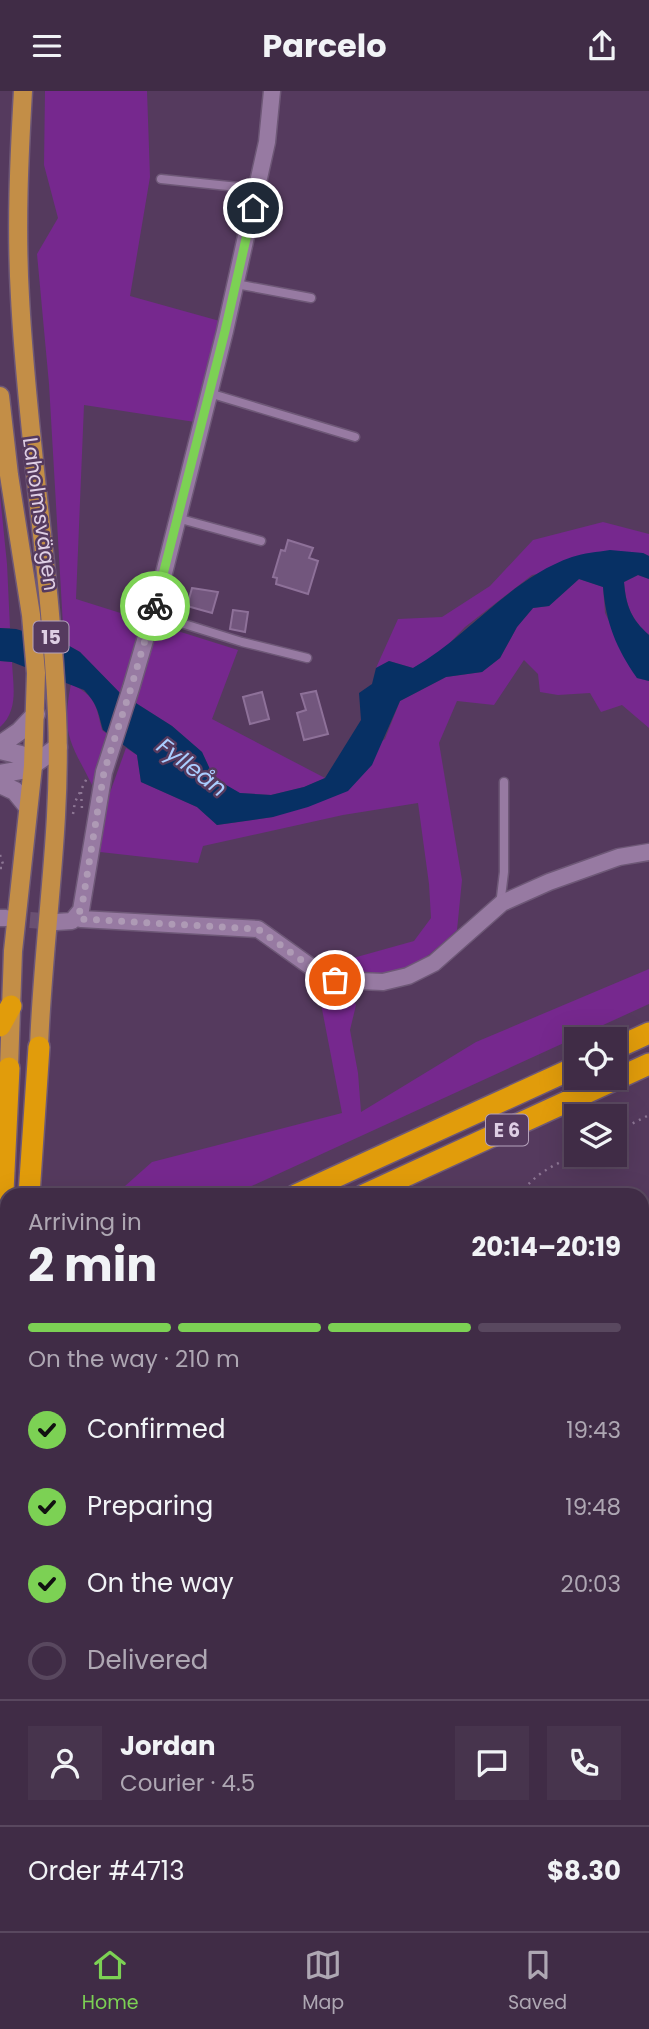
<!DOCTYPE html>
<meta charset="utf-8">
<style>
:root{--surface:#402c46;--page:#47344d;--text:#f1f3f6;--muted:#aea7b3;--line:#59485f;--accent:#7cd154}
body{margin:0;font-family:Poppins,sans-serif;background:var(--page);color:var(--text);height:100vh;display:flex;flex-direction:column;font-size:26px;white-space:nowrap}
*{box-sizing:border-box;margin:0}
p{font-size:23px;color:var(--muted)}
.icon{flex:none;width:38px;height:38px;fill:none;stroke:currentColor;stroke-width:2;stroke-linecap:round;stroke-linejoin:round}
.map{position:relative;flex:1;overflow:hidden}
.panel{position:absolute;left:0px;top:1097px;width:649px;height:744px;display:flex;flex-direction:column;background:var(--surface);border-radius:21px 21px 0 0;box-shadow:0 7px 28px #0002,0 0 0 2px var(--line)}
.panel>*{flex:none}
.buttons{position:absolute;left:564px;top:936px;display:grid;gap:14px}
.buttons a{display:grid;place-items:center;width:63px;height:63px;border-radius:0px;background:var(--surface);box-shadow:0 7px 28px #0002,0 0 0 2px var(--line);font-size:35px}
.pin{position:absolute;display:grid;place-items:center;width:60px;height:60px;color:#fff;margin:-30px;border:4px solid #fff;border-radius:50%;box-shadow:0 2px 7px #0007}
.courier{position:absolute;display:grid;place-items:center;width:70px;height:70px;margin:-35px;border:5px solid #7cd154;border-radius:50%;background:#fff;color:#222;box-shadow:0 2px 9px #0007}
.summary em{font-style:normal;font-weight:700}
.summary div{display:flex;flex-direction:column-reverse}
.summary{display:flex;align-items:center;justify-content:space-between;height:119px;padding:0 28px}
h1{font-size:46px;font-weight:700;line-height:52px}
.bar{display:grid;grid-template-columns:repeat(4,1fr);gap:10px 7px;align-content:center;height:84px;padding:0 28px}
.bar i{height:9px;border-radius:5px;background:var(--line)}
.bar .selected{background:var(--accent)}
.bar p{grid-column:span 4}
.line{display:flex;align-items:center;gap:18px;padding:0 28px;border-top:2px solid var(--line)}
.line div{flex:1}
.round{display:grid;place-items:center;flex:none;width:74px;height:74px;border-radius:0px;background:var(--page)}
ol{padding:0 28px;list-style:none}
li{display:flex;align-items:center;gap:21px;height:77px}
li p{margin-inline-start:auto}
li .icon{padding:7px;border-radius:50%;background:var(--accent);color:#111;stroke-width:4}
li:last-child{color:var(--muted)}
li i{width:38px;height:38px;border:4px solid var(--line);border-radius:50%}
header{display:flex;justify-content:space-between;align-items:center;height:91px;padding:0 28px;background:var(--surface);font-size:32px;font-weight:700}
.tabs{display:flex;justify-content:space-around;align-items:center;height:98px;border-top:2px solid var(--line);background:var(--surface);font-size:19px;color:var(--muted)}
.tabs a{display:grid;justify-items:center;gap:4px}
.tabs .selected{color:var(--accent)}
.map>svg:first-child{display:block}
.green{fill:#76288e}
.water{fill:#073064}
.building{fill:#72567d;stroke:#8e7199;stroke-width:2}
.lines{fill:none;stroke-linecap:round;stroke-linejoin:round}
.street-tunnel{stroke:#6a5072;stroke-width:16;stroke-dasharray:16 8;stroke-linecap:butt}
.lane-casing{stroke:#6e5877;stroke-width:11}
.street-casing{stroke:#6e5877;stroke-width:19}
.secondary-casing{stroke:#6e5877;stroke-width:21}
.primary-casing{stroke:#6e5877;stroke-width:21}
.highway-casing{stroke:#6e5877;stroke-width:24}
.path{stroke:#8d7694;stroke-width:2.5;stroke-dasharray:2 5;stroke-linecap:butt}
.lane{stroke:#977aa2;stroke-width:8}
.street{stroke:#977aa2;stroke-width:16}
.secondary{stroke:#977aa2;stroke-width:18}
.primary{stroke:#c38e47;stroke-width:18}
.highway{stroke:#e19c0b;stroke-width:21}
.done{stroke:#ae9ab5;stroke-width:7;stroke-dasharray:0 12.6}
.route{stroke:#7cd154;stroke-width:9}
.labels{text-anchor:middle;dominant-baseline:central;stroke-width:5;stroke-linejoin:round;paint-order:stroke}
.shield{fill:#553a5e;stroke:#b5a2bc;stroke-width:2}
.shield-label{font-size:19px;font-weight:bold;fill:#decee4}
.street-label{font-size:21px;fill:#decee4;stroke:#553a5e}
.water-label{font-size:23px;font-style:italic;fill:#aacdff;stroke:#553a5e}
</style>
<header><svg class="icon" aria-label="menu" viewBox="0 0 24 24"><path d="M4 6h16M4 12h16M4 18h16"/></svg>Parcelo<svg class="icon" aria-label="share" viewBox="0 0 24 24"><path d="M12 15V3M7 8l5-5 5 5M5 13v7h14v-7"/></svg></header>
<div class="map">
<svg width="649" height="1840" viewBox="0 0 649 1840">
<rect width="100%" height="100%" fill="#553a5e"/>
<!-- green -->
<path class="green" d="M45,0H147L150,86L130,205L234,234L208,333L84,314L76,508L238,559L212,628L325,687L304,696L271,704L239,702L214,687L202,661L172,635L120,602L80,561L64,552L49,293L37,163L58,127L44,74Z
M0,404L7,473L10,537H0Z
M603,431L649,443V465L643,462L532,484L465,536L440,562L413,577L389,570L376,577L398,528L442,526L490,495L533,449Z
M638,484L649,488V544C631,528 626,514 624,491Z
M579,488L603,496L605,522L637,587L649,590V637L622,614L601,621L590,602L558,604L540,601L538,583L524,569L494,614L457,610L439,652L462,789L457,839C435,859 410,884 378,886C366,887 352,883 340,882L356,914L350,939L358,982L361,1021L476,951L649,878V913L232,1104H100L116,1103L152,1071L342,1022L317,892L328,874L414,850L431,827L429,793L418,712L343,724L203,755L198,772L100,761L108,707L126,657L137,664L141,691L197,716L217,734L273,726L385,648L400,610L446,586L482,581L500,567L517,536L533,517L549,515Z
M0,570L12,571C13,594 19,619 0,636Z
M71,593C96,605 96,615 102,639L107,643L92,694C70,650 61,643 71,593Z"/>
<!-- water -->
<path class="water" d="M610,459L643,462L649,465V488L638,484L624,491C626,515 631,528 649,544V590L637,587C616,557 606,532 603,496L579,488L549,515L533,517L517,536L500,567L482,581L446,586L400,610L372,674L348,700L308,716L273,726L217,734L197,716L141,691L137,664L103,639C98,621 98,614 84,599L12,571L0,570V537L16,538L64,552L80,561L120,602L172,635L202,661L214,687L240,702L271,704L304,696L325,687L361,629L359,602L372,593L376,577L389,570L413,577C469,545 509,488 572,466C584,462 597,461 610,459Z"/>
<!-- building -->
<path class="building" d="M288,449L313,457L309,467L318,470L308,503L276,493L277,487L273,486L281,459L285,460Z
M192,497L218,501L212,522L187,515Z
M233,519L248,521L245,541L230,538Z
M316,600L328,643L304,649L297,622L306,619L301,603Z
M262,601L269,628L250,633L243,606Z"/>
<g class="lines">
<!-- street-tunnel -->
<path class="street-tunnel" d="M6,827L56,831"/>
<defs>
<path id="lane" d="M161,88L257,98
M236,193L311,207
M209,302L355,346
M177,427L261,450
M152,523L242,551L307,567
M502,812L501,806L504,781V691
M642,1478L649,1483
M642,1534L649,1522
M642,1568L649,1571"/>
<path id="street" d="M77,826L81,828L258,838L321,883L335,889L383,891L408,885L434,872L502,812L549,791L619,766L649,761
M0,827H6
M56,831L72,830L81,819L104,681L131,597L160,498L225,240L267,51L272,0
M642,1413L649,1405
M642,1699L649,1700
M350,1840L354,1834"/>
<path id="secondary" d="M0,654L20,640L36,623
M0,659L21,664L33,675
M0,683L27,678L58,656
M0,693L15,700L28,716"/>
<path id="primary" d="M23,0C19,69 16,137 20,206C27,346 51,484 57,623C62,735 43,845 39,956
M0,305L9,384L31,524L36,582L33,675L13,860L9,977"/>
<path id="highway" d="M0,935L11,915
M614,958L649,942
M29,1104L39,956
M296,1104L576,976
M364,1104L649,973
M0,1162L9,977
M0,1240L7,1237
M0,1268L7,1264
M0,1451L7,1371
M0,1528L7,1547
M0,1628L7,1622"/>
</defs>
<!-- lane casing -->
<use href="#lane" class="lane-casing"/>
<!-- street casing -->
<use href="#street" class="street-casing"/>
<!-- secondary casing -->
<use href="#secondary" class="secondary-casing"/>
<!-- primary casing -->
<use href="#primary" class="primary-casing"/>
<!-- highway casing -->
<use href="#highway" class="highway-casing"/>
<!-- path -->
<path class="path" d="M81,701L82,718
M73,723L75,711L87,687
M0,764L3,773
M0,777H2
M614,1042L649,1024
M520,1104C533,1083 555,1074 576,1063
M642,1154L649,1150
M0,1306L7,1303
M642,1384L649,1377
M642,1446L649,1437
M330,1840L334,1834
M375,1840L379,1834"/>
<!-- lane -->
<use href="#lane" class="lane"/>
<!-- street -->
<use href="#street" class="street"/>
<!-- secondary -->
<use href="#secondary" class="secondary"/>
<!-- primary -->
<use href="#primary" class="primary"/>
<!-- highway -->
<use href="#highway" class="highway"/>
</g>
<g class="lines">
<!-- done -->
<path class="done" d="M155,515L131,597L104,681L83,809L78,826L81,828L258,838L321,883L335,889"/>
<!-- route -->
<path class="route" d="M155,515L225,240L253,117"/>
</g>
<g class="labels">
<!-- shield labels -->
<g class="shield">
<rect x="33.5" y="530.5" width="35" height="31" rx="5"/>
<rect x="486" y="1023.5" width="42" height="31" rx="5"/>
</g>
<g class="shield-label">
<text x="51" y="546">15</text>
<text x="507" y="1039">E 6</text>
</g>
<!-- street labels -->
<g class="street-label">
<text transform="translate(41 423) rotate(82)">Laholmsvägen</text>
</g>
<!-- water labels -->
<g class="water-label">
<text transform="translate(192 676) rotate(37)">Fylleån</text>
</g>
</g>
</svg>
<div class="buttons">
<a><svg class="icon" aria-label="locate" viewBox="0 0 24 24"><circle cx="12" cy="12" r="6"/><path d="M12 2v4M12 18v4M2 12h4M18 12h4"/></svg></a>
<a><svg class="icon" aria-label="layers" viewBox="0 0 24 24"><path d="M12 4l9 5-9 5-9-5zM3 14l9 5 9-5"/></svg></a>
</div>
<div class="pin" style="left:335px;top:889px;background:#ea580c"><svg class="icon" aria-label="bag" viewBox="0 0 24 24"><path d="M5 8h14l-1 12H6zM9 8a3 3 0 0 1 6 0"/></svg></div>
<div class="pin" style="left:253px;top:117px;background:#1f2937"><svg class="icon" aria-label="home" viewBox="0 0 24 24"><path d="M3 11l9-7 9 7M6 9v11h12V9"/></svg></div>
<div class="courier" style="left:155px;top:515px"><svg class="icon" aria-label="bike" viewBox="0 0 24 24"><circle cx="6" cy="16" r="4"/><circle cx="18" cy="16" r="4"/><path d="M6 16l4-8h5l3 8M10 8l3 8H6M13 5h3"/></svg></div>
<section class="panel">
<div class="summary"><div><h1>2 min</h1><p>Arriving in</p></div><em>20:14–20:19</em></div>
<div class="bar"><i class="selected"></i><i class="selected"></i><i class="selected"></i><i></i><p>On the way · 210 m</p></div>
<ol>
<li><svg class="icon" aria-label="check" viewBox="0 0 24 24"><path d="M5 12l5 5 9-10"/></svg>Confirmed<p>19:43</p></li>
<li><svg class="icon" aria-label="check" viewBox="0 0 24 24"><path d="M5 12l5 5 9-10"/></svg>Preparing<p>19:48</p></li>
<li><svg class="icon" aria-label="check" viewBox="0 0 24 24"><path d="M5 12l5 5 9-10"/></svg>On the way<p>20:03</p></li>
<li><i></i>Delivered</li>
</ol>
<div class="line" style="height:126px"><a class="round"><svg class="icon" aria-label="person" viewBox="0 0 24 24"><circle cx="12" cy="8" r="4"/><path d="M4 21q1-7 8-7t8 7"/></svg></a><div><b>Jordan</b><p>Courier · 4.5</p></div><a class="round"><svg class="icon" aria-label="chat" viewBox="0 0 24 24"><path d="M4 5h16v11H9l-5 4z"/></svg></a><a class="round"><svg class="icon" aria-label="phone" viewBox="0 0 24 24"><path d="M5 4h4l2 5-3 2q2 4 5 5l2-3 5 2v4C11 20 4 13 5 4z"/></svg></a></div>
<div class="line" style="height:91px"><div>Order #4713</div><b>$8.30</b></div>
</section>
</div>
<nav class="tabs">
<a class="selected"><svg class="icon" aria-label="home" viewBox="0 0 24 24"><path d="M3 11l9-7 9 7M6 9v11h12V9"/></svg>Home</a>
<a><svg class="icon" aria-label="map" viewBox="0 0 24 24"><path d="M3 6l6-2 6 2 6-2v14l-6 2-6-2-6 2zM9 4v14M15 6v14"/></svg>Map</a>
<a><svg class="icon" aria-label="saved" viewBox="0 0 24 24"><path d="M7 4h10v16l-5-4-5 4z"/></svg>Saved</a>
</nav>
